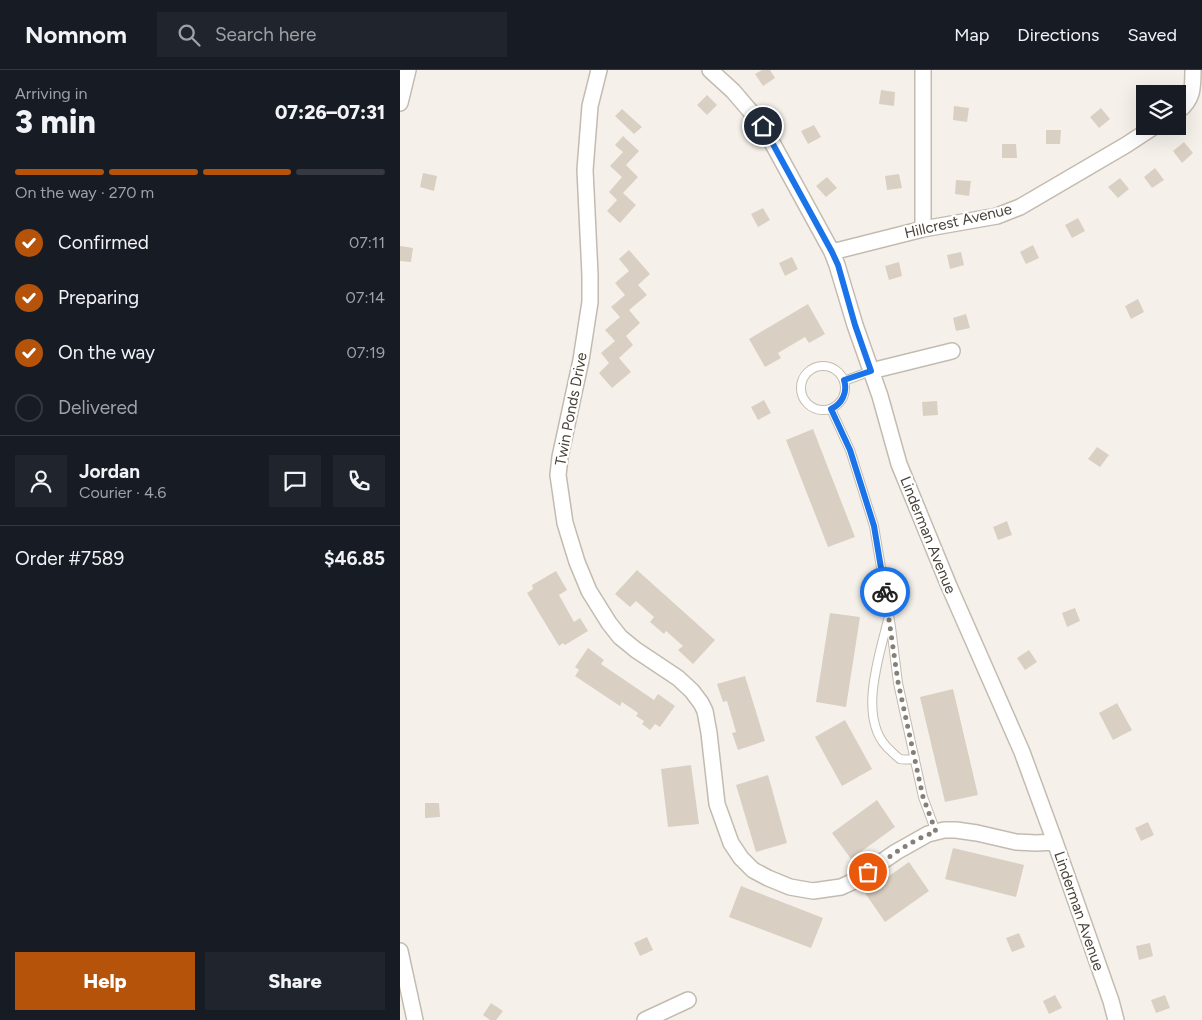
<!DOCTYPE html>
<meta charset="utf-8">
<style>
:root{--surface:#171b24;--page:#20242c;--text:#f1f3f6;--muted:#9ea1a6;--line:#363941;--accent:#b45309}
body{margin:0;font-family:Figtree,sans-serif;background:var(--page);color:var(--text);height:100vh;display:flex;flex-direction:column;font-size:19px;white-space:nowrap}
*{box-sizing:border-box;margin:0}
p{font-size:16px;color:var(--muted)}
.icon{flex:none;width:28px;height:28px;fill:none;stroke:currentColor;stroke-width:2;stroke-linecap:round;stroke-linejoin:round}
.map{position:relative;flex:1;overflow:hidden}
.drawer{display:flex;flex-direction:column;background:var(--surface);width:400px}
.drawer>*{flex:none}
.fabs{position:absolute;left:736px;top:15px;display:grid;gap:10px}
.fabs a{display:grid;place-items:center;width:50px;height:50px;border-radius:0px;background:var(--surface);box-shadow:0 5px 20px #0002;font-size:25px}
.pin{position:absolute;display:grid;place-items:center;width:42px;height:42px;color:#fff;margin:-21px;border:2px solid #fff;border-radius:50%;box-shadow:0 1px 5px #0007}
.courier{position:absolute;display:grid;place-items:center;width:50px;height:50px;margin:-25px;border:4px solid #1a73e8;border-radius:50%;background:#fff;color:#222;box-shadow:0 1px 6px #0007}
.head em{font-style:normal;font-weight:800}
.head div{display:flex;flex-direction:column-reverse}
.head{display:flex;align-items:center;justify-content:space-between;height:85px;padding:0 15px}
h1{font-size:32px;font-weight:800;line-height:38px}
.bar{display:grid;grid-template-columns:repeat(4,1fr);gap:8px 5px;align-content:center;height:60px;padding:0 15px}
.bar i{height:6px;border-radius:4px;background:var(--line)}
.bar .current{background:var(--accent)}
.bar p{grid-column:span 4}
.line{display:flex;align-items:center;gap:12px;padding:0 15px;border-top:1px solid var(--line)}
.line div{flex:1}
.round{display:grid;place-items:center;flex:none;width:52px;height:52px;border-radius:0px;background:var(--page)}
ol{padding:0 15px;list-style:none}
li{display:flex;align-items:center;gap:15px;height:55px}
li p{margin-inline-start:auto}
li .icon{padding:5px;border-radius:50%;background:var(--accent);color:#fff;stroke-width:4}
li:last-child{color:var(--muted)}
li i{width:28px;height:28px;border:2px solid var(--line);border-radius:50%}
.primary-button{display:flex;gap:10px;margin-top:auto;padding:10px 15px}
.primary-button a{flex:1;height:58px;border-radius:0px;background:var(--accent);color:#fff;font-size:20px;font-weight:800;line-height:58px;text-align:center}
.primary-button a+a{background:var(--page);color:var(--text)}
header{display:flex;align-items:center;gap:30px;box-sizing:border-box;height:70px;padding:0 25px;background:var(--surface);border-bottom:1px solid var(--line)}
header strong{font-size:24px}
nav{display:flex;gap:28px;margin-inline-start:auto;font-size:18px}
.search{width:350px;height:45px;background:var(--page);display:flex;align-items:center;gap:12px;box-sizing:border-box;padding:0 18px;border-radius:0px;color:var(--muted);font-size:19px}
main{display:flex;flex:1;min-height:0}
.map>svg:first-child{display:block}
.building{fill:#dacfc3}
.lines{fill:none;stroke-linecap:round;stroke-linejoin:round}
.lane-casing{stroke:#c4bbb0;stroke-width:10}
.street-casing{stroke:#c4bbb0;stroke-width:18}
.lane{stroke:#fff;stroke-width:8}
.street{stroke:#fff;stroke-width:15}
.done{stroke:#857f76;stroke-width:5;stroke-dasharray:0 9}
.route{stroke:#1a73e8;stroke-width:6}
.labels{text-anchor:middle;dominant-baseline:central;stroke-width:4.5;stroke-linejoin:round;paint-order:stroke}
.street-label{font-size:15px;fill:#494238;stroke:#fff}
</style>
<header>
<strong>Nomnom</strong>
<div class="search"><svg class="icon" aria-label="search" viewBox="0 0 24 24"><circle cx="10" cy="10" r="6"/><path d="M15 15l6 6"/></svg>Search here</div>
<nav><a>Map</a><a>Directions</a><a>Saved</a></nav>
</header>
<main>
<section class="drawer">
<div class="head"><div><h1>3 min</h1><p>Arriving in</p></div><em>07:26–07:31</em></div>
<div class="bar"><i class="current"></i><i class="current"></i><i class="current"></i><i></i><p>On the way · 270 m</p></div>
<ol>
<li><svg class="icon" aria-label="check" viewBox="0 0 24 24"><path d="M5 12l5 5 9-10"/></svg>Confirmed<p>07:11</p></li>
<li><svg class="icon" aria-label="check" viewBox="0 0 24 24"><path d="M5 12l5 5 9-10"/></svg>Preparing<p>07:14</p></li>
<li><svg class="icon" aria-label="check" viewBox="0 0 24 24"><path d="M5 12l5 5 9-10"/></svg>On the way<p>07:19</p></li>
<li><i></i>Delivered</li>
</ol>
<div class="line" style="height:90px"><a class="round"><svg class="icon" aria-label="person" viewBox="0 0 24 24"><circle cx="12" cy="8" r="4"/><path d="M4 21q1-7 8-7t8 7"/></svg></a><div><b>Jordan</b><p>Courier · 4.6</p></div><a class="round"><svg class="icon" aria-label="chat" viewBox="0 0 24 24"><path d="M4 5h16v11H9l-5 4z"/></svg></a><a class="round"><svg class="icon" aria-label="phone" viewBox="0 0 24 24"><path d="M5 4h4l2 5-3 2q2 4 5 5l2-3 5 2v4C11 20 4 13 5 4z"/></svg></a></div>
<div class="line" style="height:65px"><div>Order #7589</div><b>$46.85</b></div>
<div class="primary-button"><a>Help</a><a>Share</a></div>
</section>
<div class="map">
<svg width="802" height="950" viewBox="0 0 802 950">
<rect width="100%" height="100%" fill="#f5f1ea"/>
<!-- building -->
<path class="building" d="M362,0H370L375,8L363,16L355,4Z
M481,20L495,22L494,36L479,34Z
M307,25L317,35L307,45L297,35Z
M554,36L569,38L567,52L553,50Z
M701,38L710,49L699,58L690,47Z
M222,39L242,57L234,64L215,46Z
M414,55L421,67L408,74L401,61Z
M646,60H661L660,74H646Z
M223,66L239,81L226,95L238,107L223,123L236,135L220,153L207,141L217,130L209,122L222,107L210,96L223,82L215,75Z
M784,72L793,83L782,93L773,81Z
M602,74H616L617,88H602Z
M755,98L764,110L752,118L744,107Z
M23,103L37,106L34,121L20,117Z
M499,104L502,118L487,120L485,106Z
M427,107L437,118L426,127L416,116Z
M720,108L729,119L718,128L708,117Z
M556,110L571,111L569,126L555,124Z
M363,138L370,150L358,157L351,144Z
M678,148L685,161L672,168L665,155Z
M633,175L639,188L626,194L620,182Z
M0,176L13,178L11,192L0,191Z
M229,180L250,204L238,215L247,225L229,240L240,253L226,266L233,275L219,288L231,302L212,318L199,303L209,293L201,283L215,271L205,260L220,247L211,237L225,225L215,213L229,201L219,189Z
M561,182L564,195L550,199L547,185Z
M392,187L398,199L385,206L379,193Z
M499,192L502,206L489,210L485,196Z
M738,229L744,242L731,249L725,236Z
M408,234L425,264L409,273L405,267L378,283L381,288L365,297L349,269Z
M566,244L570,258L556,261L553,248Z
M364,330L371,343L358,350L351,337Z
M537,331L538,345L523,346L522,332Z
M413,359L455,467L428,477L386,370Z
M697,377L709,385L700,397L688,389Z
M607,451L612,465L598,470L593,457Z
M237,500L315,570L293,594L278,580L283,576L266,561L264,564L250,552L254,547L236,531L230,537L215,524Z
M156,501L167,520L159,525L174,552L180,548L188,561L165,575L163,573L159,576L127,523L133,519L132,515Z
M675,538L680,551L667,557L662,543Z
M430,543L460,547L446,637L416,632Z
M188,578L204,590L201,594L254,630L258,624L275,636L260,657L255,654L250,660L242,654L244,651L236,646L238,643L222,632L220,636L175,606L179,600L175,597Z
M629,580L637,592L625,600L617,588Z
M345,606L365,671L338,680L332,663L336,662L327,631L323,632L317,614Z
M553,619L578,725L545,732L520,627Z
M717,633L732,660L713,670L699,643Z
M445,650L472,699L442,716L415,667Z
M291,695L299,754L268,757L261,699Z
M368,705L387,773L356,782L336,715Z
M477,730L495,757L451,789L432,763Z
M25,733H39L40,747L25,748Z
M748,752L754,765L741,771L735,758Z
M553,778L624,795L616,827L545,809Z
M509,792L529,821L485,852L465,823Z
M341,816L423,848L411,878L329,847Z
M619,863L625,877L612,882L606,868Z
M247,867L253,880L240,886L234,873Z
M750,873L753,886L739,890L736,876Z
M655,925L662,938L649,944L643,931Z
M765,925L770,938L756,943L751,930Z
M91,933L103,941L96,950H90L83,945Z"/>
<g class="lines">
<defs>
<path id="lane" d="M401 318a22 22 0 1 1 44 0a22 22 0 1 1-44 0Z
M444,311L471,301
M431,339L450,380L474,456L491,557L498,613L523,727L536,762
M488,550C479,587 456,652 491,681C493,683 497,687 500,689C504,690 511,689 515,689"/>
<path id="street" d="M199,0L190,36L185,100L190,205V232L181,290L160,387L158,405L165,453L177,492L189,521L209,553L220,567L236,580L278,608L292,621L301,633L305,641L309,663L317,734L331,773L341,788L353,800L368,808L390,817L413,821L441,817L454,811L496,782L528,764L544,760H556L577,763L616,772L636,773L655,772
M310,0L333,21L363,56L432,182L437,195L455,255L480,326L499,394L549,516L622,682L655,772L711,931L716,950
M0,33L8,0
M778,41C793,30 793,18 793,0
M523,159V0
M432,182L523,159L597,146L620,137L726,75L755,56
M471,301L552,281
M0,881L15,950
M245,950L288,930"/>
</defs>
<!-- lane casing -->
<use href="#lane" class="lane-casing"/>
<!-- street casing -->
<use href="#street" class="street-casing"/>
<!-- lane -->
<use href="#lane" class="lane"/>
<!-- street -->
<use href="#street" class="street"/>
</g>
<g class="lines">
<!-- done -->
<path class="done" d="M468,802C488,788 512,769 536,762L523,727L498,612L485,522"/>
<!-- route -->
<path class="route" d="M363,56L432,182L438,195L455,255L471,301L444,310C448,322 442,334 431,339L450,380L474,456L485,522"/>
</g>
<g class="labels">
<!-- street labels -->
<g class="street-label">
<text transform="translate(558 151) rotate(-13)">Hillcrest Avenue</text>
<text transform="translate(171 339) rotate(-79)">Twin Ponds Drive</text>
<text transform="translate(528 465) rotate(68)">Linderman Avenue</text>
<text transform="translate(679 841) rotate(71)">Linderman Avenue</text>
</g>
</g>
</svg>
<div class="fabs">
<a><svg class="icon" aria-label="layers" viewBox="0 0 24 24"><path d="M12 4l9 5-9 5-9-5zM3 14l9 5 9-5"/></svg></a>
</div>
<div class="pin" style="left:468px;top:802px;background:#ea580c"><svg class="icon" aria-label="bag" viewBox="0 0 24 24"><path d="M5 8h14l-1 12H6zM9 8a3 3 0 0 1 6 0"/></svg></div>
<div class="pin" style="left:363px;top:56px;background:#1f2937"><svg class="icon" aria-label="home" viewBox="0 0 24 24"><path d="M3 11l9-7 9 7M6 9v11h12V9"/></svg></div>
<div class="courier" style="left:485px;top:522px"><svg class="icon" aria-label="bike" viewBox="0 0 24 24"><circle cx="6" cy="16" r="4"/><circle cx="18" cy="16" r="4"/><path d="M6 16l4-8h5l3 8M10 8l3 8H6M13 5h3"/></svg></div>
</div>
</main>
